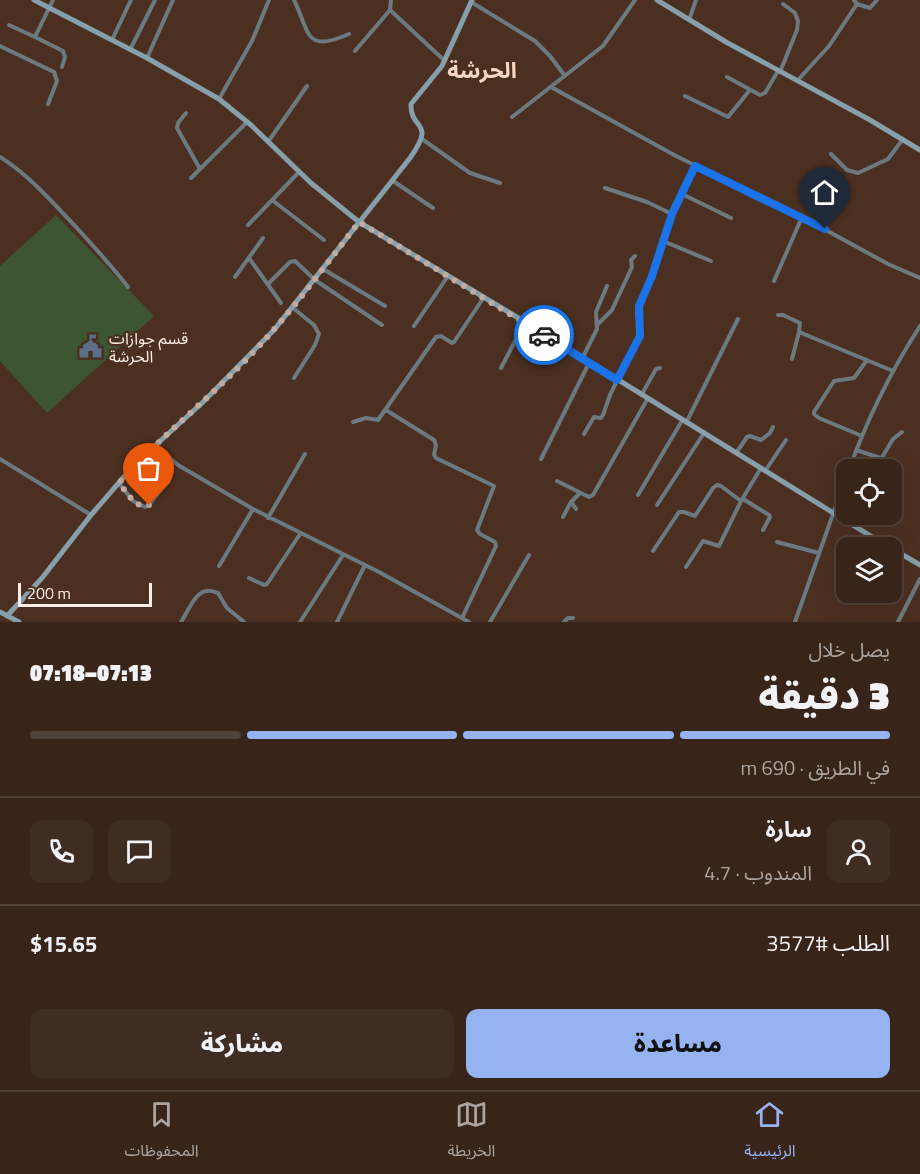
<!DOCTYPE html>
<html lang="ar">
<meta charset="utf-8">
<style>
:root{--surface:#382419;--page:#3f2c22;--text:#f1f3f6;--muted:#aba4a2;--line:#524138;--accent:#95b2f1}
body{margin:0;font-family:"Titillium Web","Noto Sans Arabic",sans-serif;background:var(--page);color:var(--text);direction:rtl;height:100vh;display:flex;flex-direction:column;font-size:22px;white-space:nowrap}
*{box-sizing:border-box;margin:0}
p{font-size:20px;color:var(--muted)}
.icon{flex:none;width:33px;height:33px;fill:none;stroke:currentColor;stroke-width:2;stroke-linecap:round;stroke-linejoin:round}
.map{position:relative;height:622px;overflow:hidden;direction:ltr}
.drawer{display:flex;flex-direction:column;background:var(--surface);flex:1}
.drawer>*{flex:none}
.tools{position:absolute;left:836px;top:459px;display:grid;gap:12px}
.tools a{display:grid;place-items:center;width:66px;height:66px;border-radius:12px;background:var(--surface);box-shadow:0 6px 24px #0002,0 0 0 2px var(--line);font-size:30px}
.scale{position:absolute;left:18px;bottom:15px;width:134px;box-sizing:border-box;padding-left:6px;border:3px solid #fdefe7;border-top:0;font-size:16px;line-height:21px;white-space:nowrap;color:#fdefe7;-webkit-text-stroke:4px #4b3021;paint-order:stroke}
.pin{position:absolute;display:grid;place-items:center;width:51px;height:51px;color:#fff;margin:-62px -26px;border-radius:50% 50% 50% 0;rotate:-45deg;box-shadow:0 0 6px #0007}
.pin .icon{rotate:45deg}
.courier{position:absolute;display:grid;place-items:center;width:60px;height:60px;margin:-30px;border:4px solid #1a73e8;border-radius:50%;background:#fff;color:#222;box-shadow:0 2px 8px #0007}
.overview em{font-style:normal;font-weight:800}
.overview div{display:flex;flex-direction:column-reverse}
.overview{display:flex;align-items:center;justify-content:space-between;height:102px;padding:0 30px}
h1{font-size:39px;font-weight:800;line-height:45px}
.bar{display:grid;grid-template-columns:repeat(4,1fr);gap:9px 6px;align-content:center;height:72px;padding:0 30px}
.bar i{height:8px;border-radius:4px;background:var(--line)}
.bar .active{background:var(--accent)}
.bar p{grid-column:span 4}
.line{display:flex;align-items:center;gap:15px;padding:0 30px;border-top:2px solid var(--line)}
.line div{flex:1}
.round{display:grid;place-items:center;flex:none;width:63px;height:63px;border-radius:12px;background:var(--page)}
.action{display:flex;gap:12px;margin-top:auto;padding:12px 30px}
.action a{flex:1;height:69px;border-radius:12px;background:var(--accent);color:#111;font-size:24px;font-weight:800;line-height:69px;text-align:center}
.action a+a{background:var(--page);color:var(--text)}
.tabs{display:flex;justify-content:space-around;align-items:center;height:84px;border-top:2px solid var(--line);background:var(--surface);font-size:16px;color:var(--muted)}
.tabs a{display:grid;justify-items:center;gap:3px}
.tabs .active{color:var(--accent)}
.map>svg:first-child{display:block}
.green{fill:#3d5532}
.lines{fill:none;stroke-linecap:round;stroke-linejoin:round}
.street{stroke:#6b7a81;stroke-width:4}
.secondary{stroke:#869faa;stroke-width:5}
.done{stroke:#bfaca2;stroke-width:6;stroke-dasharray:0 10.8}
.route{stroke:#1a73e8;stroke-width:8}
.labels{text-anchor:middle;dominant-baseline:central;stroke-width:4.5;stroke-linejoin:round;paint-order:stroke}
.poi-label{font-size:16px;fill:#fdefe7;stroke:#4b3021;text-anchor:start}
.district-label{font-size:22px;font-weight:bold;fill:#f9d5c3;stroke:#4b3021}
</style>
<div class="map">
<svg width="920" height="622" viewBox="0 0 920 622">
<rect width="100%" height="100%" fill="#4b3021"/>
<!-- green -->
<path class="green" d="M56,215L154,316L47,413L0,361V266Z"/>
<g class="lines">
<!-- street -->
<path class="street" d="M294,0C310,32 304,54 349,34
M854,0L857,4L870,8L877,0
M471,2L535,41L550,56L565,76
M390,10L445,61
M689,20L696,0
M9,25L35,37L53,0
M35,37L63,51L65,57L62,67
M112,40L131,0
M0,46L54,72L57,81L48,104
M130,50L155,0
M355,51L390,10L391,0
M147,58L173,0
M780,72L797,30L798,21L795,13L783,4
M727,77L760,95L765,93L778,71
M797,81L829,46L857,4
M551,87L676,156L802,217L888,264L920,278
M685,96L728,117L749,91
M219,99L252,41L269,0
M186,113L178,123L177,128L200,169
M512,117L603,46L635,0
M422,139L470,173L500,183
M268,142L307,86
M831,154L847,170L858,173L888,159L903,139
M0,157C30,176 52,202 76,227C94,247 112,266 128,287
M191,178L247,122
M393,181L433,208
M605,188L647,202L672,214
M682,194L731,218
M272,200L324,240
M248,225L299,172
M663,241L711,261
M249,258L281,303
M323,269L385,306
M235,277L263,238
M774,281L802,217
M268,284L290,262L295,261L315,280L382,325
M293,308L314,325L319,334L315,345L294,378
M778,315H783L800,323L799,332L893,371
M598,324L612,310L632,267L631,260L635,256
M414,326L448,276
M583,357L597,329L596,312L607,286
M792,359L799,332
M501,368L525,322
M642,394L656,369L660,368
M386,410L434,440L436,445L434,455L436,458L494,486L477,530L480,534L495,542L496,546L462,618
M687,421L738,319
M353,422L366,418L378,420L436,337L441,336L452,343L454,342L484,297
M584,434L594,417L601,418L603,415L610,395L640,334L637,313L639,306L652,276L672,214L695,166
M862,436L819,418L814,414V412L834,381L854,378L867,360
M154,445L178,465L253,509L379,572L469,622
M856,450L896,463
M736,453L747,437L750,436L761,440L770,433L773,427
M0,459L91,515
M541,459L589,363
M881,459L893,439L902,432
M849,470C867,419 891,371 920,326
M884,470L888,461
M765,471L786,440
M557,481L589,497L593,495L648,398
M119,483L133,501L145,507L149,505L166,483
M638,495L683,419
M743,499L769,515L770,517L763,530
M657,505L704,433
M576,509L571,502L579,494
M563,517L571,502
M268,518L305,454
M777,542L819,553
M653,551L679,512H684L695,516L713,488L717,485L721,486L741,501L761,468
M219,566L253,509
M686,567L703,541L719,546L741,501
M249,578L264,585L267,584L300,534
M181,622C191,607 197,583 218,593L227,608L244,622
M300,622L343,555
M337,622L365,565
M490,622L529,555
M564,622L568,618H573
M795,622L846,477
M898,622L920,579"/>
<!-- secondary -->
<path class="secondary" d="M34,0L147,58L219,99L251,125L311,183L359,222L515,316L890,548
M657,0L726,42L870,120L920,150
M891,548L920,565
M0,612L19,622
M7,616L42,578L91,515L136,463L202,403L274,330L410,158C437,120 410,131 411,104L442,66L472,0"/>
</g>
<g class="lines">
<!-- done -->
<path class="done" d="M149,505L141,506L133,501L119,483C158,439 204,403 245,361C287,318 322,270 359,222L544,335"/>
<!-- route -->
<path class="route" d="M544,335L617,380L640,336L639,306L652,276L672,214L695,166L825,229"/>
</g>
<!-- icons -->
<defs>
<symbol id="civic-bare" viewBox="-9 -9 18 18"><path d="M-.6-6.5H3V-4.5H.6V-3L4-1V1h2V6H-6V1h2V-1L-.6-3ZM-1.2 2.5V6h2.4V2.5Z" fill="#5c6f8a" stroke="#4b3021" stroke-width="2.5" paint-order="stroke"/></symbol>
</defs>
<g fill-rule="evenodd">
<use href="#civic-bare" x="74" y="330" width="33" height="33"/>
</g>
<g class="labels">
<!-- poi labels -->
<g class="poi-label">
<text x="109" y="338">قسم جوازات<tspan x="109" dy="18">الحرشة</tspan></text>
</g>
<!-- district labels -->
<g class="district-label">
<text x="482" y="70">الحرشة</text>
</g>
</g>
</svg>
<div class="tools">
<a><svg class="icon" aria-label="locate" viewBox="0 0 24 24"><circle cx="12" cy="12" r="6"/><path d="M12 2v4M12 18v4M2 12h4M18 12h4"/></svg></a>
<a><svg class="icon" aria-label="layers" viewBox="0 0 24 24"><path d="M12 4l9 5-9 5-9-5zM3 14l9 5 9-5"/></svg></a>
</div>
<div class="scale">200 m</div>
<div class="pin" style="left:149px;top:505px;background:#ea580c"><svg class="icon" aria-label="bag" viewBox="0 0 24 24"><path d="M5 8h14l-1 12H6zM9 8a3 3 0 0 1 6 0"/></svg></div>
<div class="pin" style="left:825px;top:229px;background:#1f2937"><svg class="icon" aria-label="home" viewBox="0 0 24 24"><path d="M3 11l9-7 9 7M6 9v11h12V9"/></svg></div>
<div class="courier" style="left:544px;top:335px"><svg class="icon" aria-label="car" viewBox="0 0 24 24"><path d="M5 17H2v-5l4-1 3-4h7l3 4 3 1v5h-3M9 17h6M6 11h13"/><circle cx="7" cy="17" r="2"/><circle cx="17" cy="17" r="2"/></svg></div>
</div>
<section class="drawer">
<div class="overview"><div><h1>3 دقيقة</h1><p>يصل خلال</p></div><em>07:13–07:18</em></div>
<div class="bar"><i class="active"></i><i class="active"></i><i class="active"></i><i></i><p>في الطريق · 690 m</p></div>
<div class="line" style="height:108px"><a class="round"><svg class="icon" aria-label="person" viewBox="0 0 24 24"><circle cx="12" cy="8" r="4"/><path d="M4 21q1-7 8-7t8 7"/></svg></a><div><b>سارة</b><p>المندوب · 4.7</p></div><a class="round"><svg class="icon" aria-label="chat" viewBox="0 0 24 24"><path d="M4 5h16v11H9l-5 4z"/></svg></a><a class="round"><svg class="icon" aria-label="phone" viewBox="0 0 24 24"><path d="M5 4h4l2 5-3 2q2 4 5 5l2-3 5 2v4C11 20 4 13 5 4z"/></svg></a></div>
<div class="line" style="height:78px"><div>الطلب #3577</div><b>$15.65</b></div>
<div class="action"><a>مساعدة</a><a>مشاركة</a></div>
</section>
<nav class="tabs">
<a class="active"><svg class="icon" aria-label="home" viewBox="0 0 24 24"><path d="M3 11l9-7 9 7M6 9v11h12V9"/></svg>الرئيسية</a>
<a><svg class="icon" aria-label="map" viewBox="0 0 24 24"><path d="M3 6l6-2 6 2 6-2v14l-6 2-6-2-6 2zM9 4v14M15 6v14"/></svg>الخريطة</a>
<a><svg class="icon" aria-label="saved" viewBox="0 0 24 24"><path d="M7 4h10v16l-5-4-5 4z"/></svg>المحفوظات</a>
</nav>
